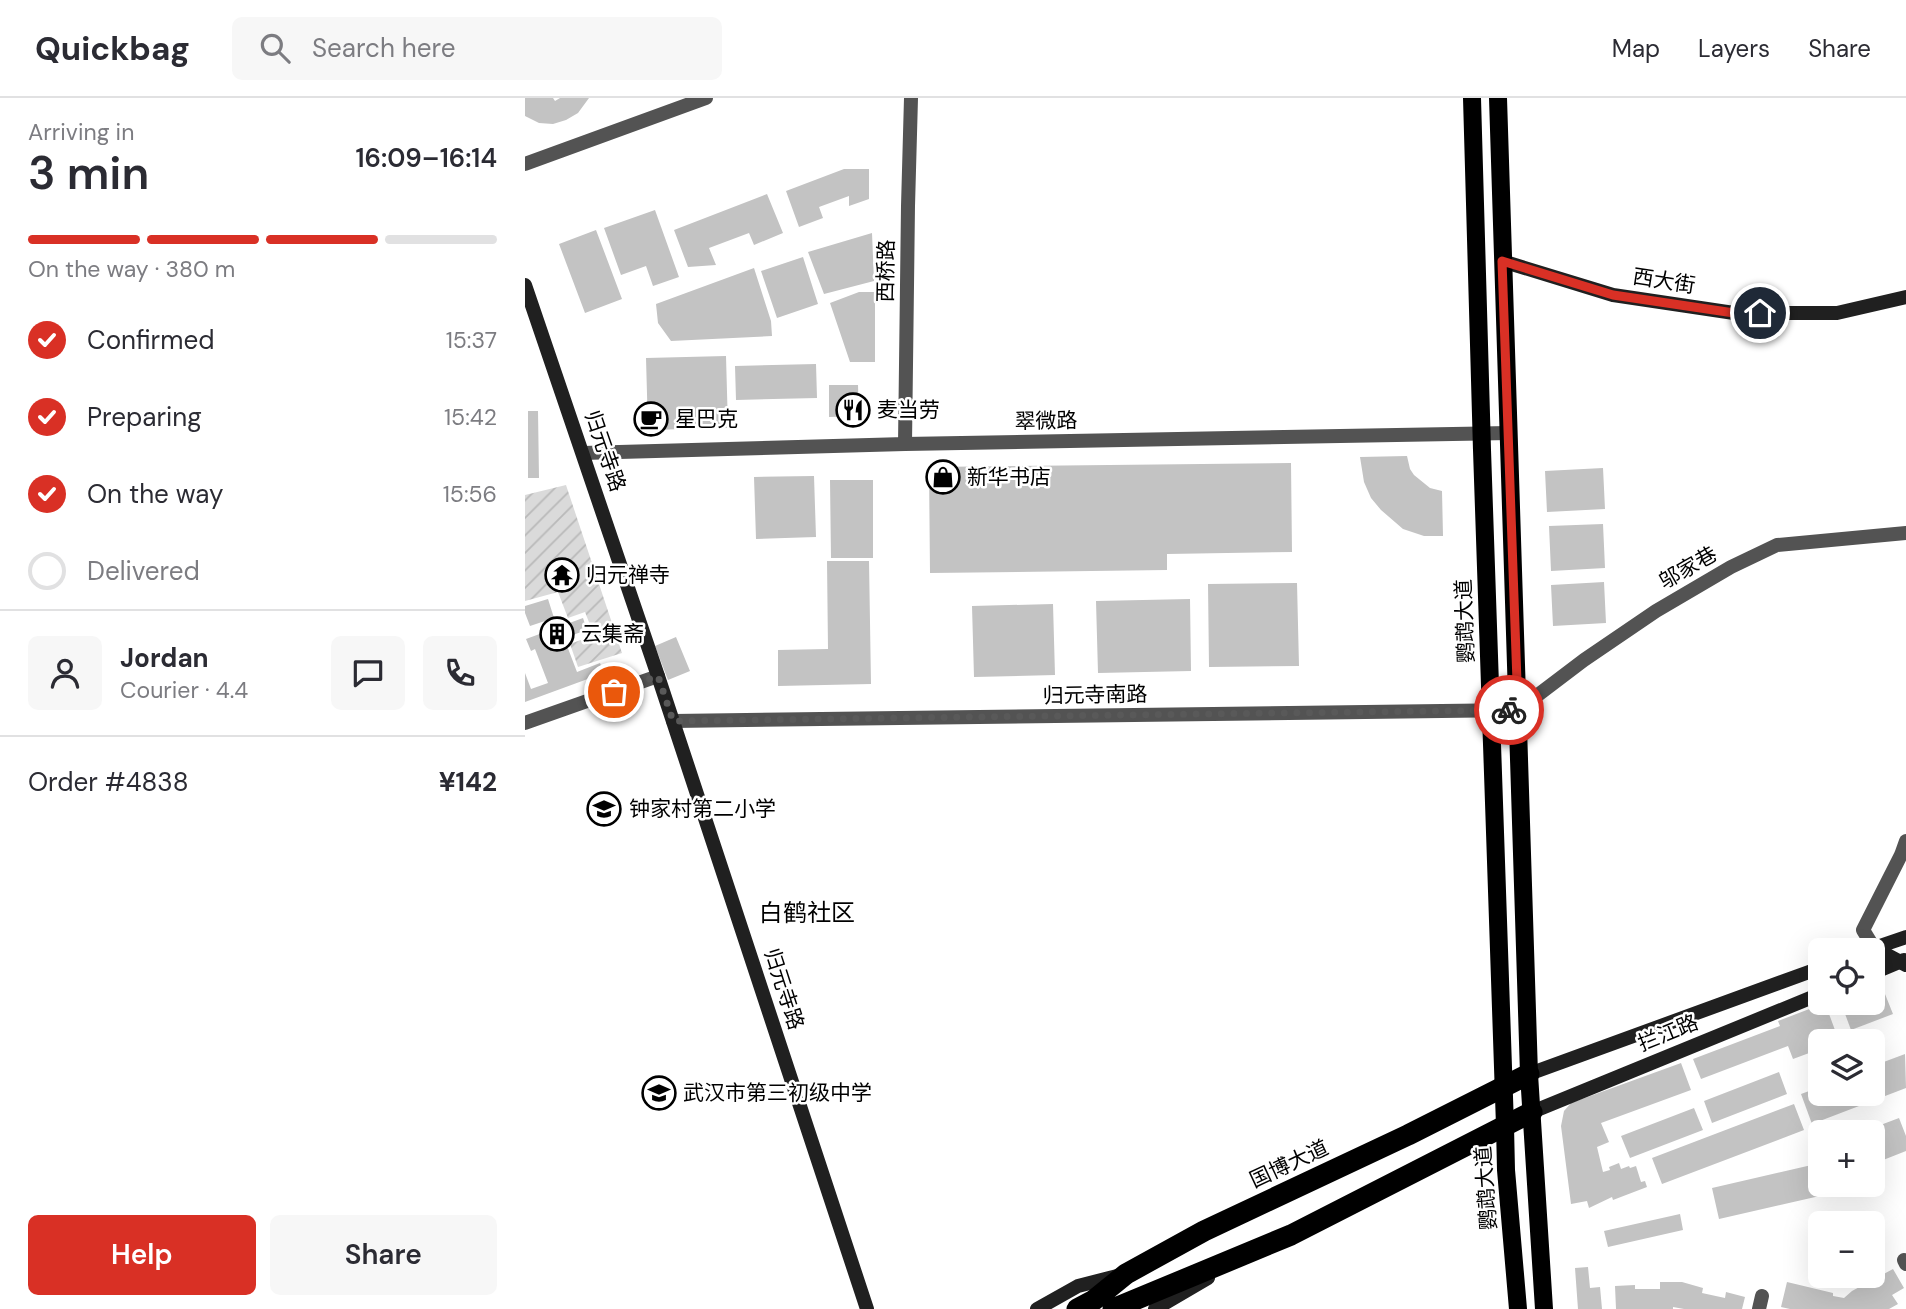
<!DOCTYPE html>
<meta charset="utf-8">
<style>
:root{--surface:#fff;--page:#f7f7f7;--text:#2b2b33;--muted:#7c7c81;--line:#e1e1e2;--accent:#d93025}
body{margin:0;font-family:"DM Sans","Noto Sans SC",sans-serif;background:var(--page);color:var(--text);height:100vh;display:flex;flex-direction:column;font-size:26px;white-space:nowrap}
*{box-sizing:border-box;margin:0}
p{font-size:23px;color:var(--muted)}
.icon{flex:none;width:38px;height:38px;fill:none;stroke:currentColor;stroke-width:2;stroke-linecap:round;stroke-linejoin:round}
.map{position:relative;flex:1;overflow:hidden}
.side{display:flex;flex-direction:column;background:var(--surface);width:525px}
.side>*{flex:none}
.fabs{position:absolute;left:1283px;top:840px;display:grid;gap:14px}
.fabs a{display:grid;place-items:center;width:77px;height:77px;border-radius:10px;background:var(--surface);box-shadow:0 7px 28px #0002;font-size:35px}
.pin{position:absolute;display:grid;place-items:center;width:60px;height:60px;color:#fff;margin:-30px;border:4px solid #fff;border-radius:50%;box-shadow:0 2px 7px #0007}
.courier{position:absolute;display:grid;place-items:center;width:70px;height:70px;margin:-35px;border:5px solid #d93025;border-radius:50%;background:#fff;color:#222;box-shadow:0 2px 9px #0007}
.overview em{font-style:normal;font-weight:600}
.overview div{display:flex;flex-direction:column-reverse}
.overview{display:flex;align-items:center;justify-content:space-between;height:119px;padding:0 28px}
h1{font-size:46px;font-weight:600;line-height:52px}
.bar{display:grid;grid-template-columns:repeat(4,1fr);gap:10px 7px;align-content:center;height:84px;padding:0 28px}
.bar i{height:9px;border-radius:5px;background:var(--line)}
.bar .current{background:var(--accent)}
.bar p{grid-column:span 4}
.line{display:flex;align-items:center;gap:18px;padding:0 28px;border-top:2px solid var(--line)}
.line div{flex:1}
.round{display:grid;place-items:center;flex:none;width:74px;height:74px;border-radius:10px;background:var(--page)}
ol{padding:0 28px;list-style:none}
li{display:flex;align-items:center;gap:21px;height:77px}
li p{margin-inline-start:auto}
li .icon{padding:7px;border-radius:50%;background:var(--accent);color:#fff;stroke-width:4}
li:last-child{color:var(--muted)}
li i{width:38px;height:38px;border:4px solid var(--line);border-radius:50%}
.primary-button{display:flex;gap:14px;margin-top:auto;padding:14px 28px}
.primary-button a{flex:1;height:80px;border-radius:10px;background:var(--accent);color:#fff;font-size:28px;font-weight:600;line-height:80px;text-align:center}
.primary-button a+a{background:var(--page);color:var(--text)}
header{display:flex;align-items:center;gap:42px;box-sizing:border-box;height:98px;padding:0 35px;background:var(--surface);border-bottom:2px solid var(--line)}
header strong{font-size:33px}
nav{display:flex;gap:38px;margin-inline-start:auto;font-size:24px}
.search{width:490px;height:63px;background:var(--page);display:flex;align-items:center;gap:18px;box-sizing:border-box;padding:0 24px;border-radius:10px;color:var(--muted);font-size:26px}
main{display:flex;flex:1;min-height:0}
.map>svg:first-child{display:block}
.garden{fill:url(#garden-furrows)}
.building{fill:#c3c3c3}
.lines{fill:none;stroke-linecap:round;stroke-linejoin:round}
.street{stroke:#535353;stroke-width:14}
.secondary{stroke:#202020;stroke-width:14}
.primary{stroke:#000;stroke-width:18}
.highway{stroke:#000;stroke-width:21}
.done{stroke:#595959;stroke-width:7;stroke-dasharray:0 12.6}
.route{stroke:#d93025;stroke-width:9}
.labels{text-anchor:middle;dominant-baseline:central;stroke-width:5;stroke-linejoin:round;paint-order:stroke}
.street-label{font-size:21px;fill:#000;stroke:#fff}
.poi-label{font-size:21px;fill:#000;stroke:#fff;text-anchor:start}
.quarter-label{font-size:24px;fill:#000;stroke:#fff}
</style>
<header>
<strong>Quickbag</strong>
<div class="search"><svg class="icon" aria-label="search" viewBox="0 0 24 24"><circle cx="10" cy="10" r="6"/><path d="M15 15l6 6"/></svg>Search here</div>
<nav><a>Map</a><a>Layers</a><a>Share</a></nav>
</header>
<main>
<section class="side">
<div class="overview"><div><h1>3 min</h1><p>Arriving in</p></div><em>16:09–16:14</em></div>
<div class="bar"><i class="current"></i><i class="current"></i><i class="current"></i><i></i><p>On the way · 380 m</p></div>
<ol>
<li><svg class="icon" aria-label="check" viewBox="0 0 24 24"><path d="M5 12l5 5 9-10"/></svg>Confirmed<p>15:37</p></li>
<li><svg class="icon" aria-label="check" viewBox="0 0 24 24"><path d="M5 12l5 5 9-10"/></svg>Preparing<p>15:42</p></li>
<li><svg class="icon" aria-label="check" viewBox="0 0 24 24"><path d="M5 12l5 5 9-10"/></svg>On the way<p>15:56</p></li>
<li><i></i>Delivered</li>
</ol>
<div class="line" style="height:126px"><a class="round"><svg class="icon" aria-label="person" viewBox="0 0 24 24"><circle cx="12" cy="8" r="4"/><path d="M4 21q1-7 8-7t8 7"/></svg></a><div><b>Jordan</b><p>Courier · 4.4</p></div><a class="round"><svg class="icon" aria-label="chat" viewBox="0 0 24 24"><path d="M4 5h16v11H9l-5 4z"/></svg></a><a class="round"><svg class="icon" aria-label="phone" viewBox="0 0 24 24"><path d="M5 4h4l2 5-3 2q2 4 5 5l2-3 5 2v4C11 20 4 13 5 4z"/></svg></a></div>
<div class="line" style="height:91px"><div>Order #4838</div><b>¥142</b></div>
<div class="primary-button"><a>Help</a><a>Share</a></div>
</section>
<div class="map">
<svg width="1381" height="1211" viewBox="0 0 1381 1211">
<defs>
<pattern id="garden-furrows" width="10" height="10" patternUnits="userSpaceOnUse" patternTransform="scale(1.75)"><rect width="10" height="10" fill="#dadada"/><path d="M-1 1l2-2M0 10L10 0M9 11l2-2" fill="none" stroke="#b9b9b9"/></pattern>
</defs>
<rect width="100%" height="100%" fill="#fff"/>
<!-- garden -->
<path class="garden" d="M41,387L97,555L53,569L45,546L69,537L60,514L43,520L33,494L0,503V397Z"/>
<!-- building -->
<path class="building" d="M0,0H28L30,3L35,0H64L53,15L41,22L28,26L14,25L0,18Z
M319,71H344V101L324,108V98L294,109L298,120L274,129L261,93Z
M242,96L258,135L229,147L224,135L184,150L191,167L163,169L149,132Z
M130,112L154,179L128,188L121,168L96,177L79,130Z
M71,132L97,201L60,215L34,146Z
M347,135L349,183L299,196L283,154Z
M278,159L293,206L252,220L236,173Z
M229,170L246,223L247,238L146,243L133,225L131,206Z
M334,194H350V264H325L305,205Z
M201,258L203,330L123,332L121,260Z
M291,266L292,300L211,302L210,268Z
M304,287H333L334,318L304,319Z
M3,313H13L14,380H3Z
M882,358L885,371L889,377L905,390L917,393L918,438H899L878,431L856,412L846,400L839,384L835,359Z
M766,365L767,454L642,456V472L405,475L404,369Z
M1078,370L1080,411L1022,414L1020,373Z
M289,378L291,439L231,441L229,379Z
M305,382H348V460H306Z
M1078,426L1080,470L1026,473L1024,428Z
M302,463H344L346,586L253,588V552L303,551Z
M1079,484L1081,525L1028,528L1026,487Z
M772,485L774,568L684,569L683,486Z
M23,501L29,520L5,528L0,515V508Z
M665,501L666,573L573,575L571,503Z
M528,506L530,577L449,579L447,508Z
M58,520L62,532L39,540L52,574L75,565L79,575L0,604V575L6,591L23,585L10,551L6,553L1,541Z
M151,539L165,573L143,582L130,548Z
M1354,881L1368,916L1326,932L1316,905H1348V884Z
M1300,905L1314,943H1295V951L1268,961L1263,948L1176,981L1168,961L1255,928L1253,923Z
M1380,956L1381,990L1287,1026L1276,996L1295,989V996H1348V968Z
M1156,965L1166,992L1076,1025L1084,1044L1072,1049L1078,1074L1085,1072L1084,1069L1094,1065L1096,1071L1104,1068L1105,1070L1111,1068L1116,1084L1120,1083L1122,1089L1088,1102L1087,1099L1064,1110L1062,1103L1046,1106L1036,1028L1039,1013L1046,1005Z
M1254,974L1262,996L1187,1025L1179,1003Z
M1269,1006L1279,1032L1137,1086L1127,1060Z
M1169,1010L1178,1032L1105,1060L1096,1038Z
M1374,1020L1381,1038V1053L1348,1066V1034H1337Z
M1291,1066L1299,1097L1194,1121L1187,1090Z
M1155,1116L1158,1132L1083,1149L1079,1133Z
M1063,1169L1065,1190L1075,1189L1077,1211H1053L1050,1170Z
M1368,1171L1379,1190L1367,1197L1373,1206L1364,1211H1265L1256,1209L1262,1184L1308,1195V1198L1319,1200L1327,1193Z
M1135,1184H1157L1178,1190L1177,1195L1200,1200L1201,1194L1220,1199L1217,1211H1159L1148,1209V1211H1091L1090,1188L1110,1187V1191H1135Z"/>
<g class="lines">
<!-- street -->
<path class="street" d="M0,66L181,0
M380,346L383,108L386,0
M58,355L380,346L984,335
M148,623L993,612L1059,562L1131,513L1206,469L1252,447L1381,435
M0,625L133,578
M1349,850L1338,832L1376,757L1381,743
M1379,1162L1381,1166
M1234,1211L1237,1198"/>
<!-- secondary -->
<path class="secondary" d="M977,163L1088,197L1209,215H1312L1381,199
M0,187L133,578L342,1211
M1349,850L1381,867
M1343,852L1381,839
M1348,875L1379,862
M1004,976L1295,870
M1007,1014L1295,896
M512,1211L553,1188L596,1177
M630,1211L683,1180"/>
<!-- primary -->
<path class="primary" d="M947,0L957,352L980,1028L981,1072L993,1211
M973,0L1004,976L1019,1211"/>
<!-- highway -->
<path class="highway" d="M552,1211L569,1202L601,1176L679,1133L883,1037L1004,976
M588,1211L766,1137L1007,1014"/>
</g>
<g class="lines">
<!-- done -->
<path class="done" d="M89,594L133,578L148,623L984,612"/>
<!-- route -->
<path class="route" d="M984,612H993L977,163L1088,197L1209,215H1235"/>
</g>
<!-- icons -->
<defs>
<symbol id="restaurant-ring" viewBox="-11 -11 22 22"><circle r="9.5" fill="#fff" stroke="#000" stroke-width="1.5"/><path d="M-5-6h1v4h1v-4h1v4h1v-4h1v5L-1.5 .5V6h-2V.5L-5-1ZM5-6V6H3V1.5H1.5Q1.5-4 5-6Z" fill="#000"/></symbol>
<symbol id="cafe-ring" viewBox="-11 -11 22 22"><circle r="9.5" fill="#fff" stroke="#000" stroke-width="1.5"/><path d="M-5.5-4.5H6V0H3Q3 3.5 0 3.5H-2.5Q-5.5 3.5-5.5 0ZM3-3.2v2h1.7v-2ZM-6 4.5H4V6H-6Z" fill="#000"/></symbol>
<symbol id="shop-ring" viewBox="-11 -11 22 22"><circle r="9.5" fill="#fff" stroke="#000" stroke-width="1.5"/><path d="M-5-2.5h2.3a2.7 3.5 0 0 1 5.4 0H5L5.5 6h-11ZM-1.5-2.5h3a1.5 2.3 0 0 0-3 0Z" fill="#000"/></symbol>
<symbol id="temple-ring" viewBox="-11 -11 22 22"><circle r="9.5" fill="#fff" stroke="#000" stroke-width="1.5"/><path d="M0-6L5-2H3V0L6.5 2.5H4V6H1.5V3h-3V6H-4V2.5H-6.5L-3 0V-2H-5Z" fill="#000"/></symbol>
<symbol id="building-ring" viewBox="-11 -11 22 22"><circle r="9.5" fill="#fff" stroke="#000" stroke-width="1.5"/><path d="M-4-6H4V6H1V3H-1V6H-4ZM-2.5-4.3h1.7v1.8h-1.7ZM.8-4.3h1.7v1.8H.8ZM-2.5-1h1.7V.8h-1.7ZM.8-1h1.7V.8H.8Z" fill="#000"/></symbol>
<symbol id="school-ring" viewBox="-11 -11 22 22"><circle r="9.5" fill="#fff" stroke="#000" stroke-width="1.5"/><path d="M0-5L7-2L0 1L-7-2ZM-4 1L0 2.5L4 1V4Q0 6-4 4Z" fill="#000"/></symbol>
</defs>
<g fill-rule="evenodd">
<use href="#restaurant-ring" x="309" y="293" width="38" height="38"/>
<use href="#cafe-ring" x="107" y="302" width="38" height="38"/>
<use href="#shop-ring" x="399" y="360" width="38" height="38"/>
<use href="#temple-ring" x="18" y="458" width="38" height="38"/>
<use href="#building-ring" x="13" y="517" width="38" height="38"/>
<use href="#school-ring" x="60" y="692" width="38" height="38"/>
<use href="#school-ring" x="115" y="976" width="38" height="38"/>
</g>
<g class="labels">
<!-- street labels -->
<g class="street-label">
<text transform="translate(361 173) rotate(-89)">西桥路</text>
<text transform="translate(1139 183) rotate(9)">西大街</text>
<text transform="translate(521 323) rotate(-1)">翠微路</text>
<text transform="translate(80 353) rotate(71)">归元寺路</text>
<text transform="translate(1163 470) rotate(-30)">邬家巷</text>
<text transform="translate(940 523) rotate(-92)">鹦鹉大道</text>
<text transform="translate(570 597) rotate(-1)">归元寺南路</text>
<text transform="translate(259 891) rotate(72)">归元寺路</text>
<text transform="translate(1143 935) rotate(-22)">拦江路</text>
<text transform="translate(764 1066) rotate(-25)">国博大道</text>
<text transform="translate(961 1090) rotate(-94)">鹦鹉大道</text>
</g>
<!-- poi labels -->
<g class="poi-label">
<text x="352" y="312">麦当劳</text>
<text x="150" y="321">星巴克</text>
<text x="442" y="379">新华书店</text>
<text x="61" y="477">归元禅寺</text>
<text x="56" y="536">云集斋</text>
<text x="104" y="711">钟家村第二小学</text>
<text x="158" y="995">武汉市第三初级中学</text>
</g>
<!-- quarter labels -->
<g class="quarter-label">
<text x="282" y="814">白鹤社区</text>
</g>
</g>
</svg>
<div class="fabs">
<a><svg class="icon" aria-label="locate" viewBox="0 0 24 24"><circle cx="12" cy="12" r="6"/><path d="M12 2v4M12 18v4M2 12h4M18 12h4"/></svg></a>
<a><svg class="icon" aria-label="layers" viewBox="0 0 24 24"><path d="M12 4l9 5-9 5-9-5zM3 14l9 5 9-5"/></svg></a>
<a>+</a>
<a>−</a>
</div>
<div class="pin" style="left:89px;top:594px;background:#ea580c"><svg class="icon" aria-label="bag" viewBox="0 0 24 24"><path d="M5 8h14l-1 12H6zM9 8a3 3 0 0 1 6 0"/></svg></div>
<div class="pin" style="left:1235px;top:215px;background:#1f2937"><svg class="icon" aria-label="home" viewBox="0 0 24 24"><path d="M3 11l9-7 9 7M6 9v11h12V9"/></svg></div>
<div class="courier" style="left:984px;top:612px"><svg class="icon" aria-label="bike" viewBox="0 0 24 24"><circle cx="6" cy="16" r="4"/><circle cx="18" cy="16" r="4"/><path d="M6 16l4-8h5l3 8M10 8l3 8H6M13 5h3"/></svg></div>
</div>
</main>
